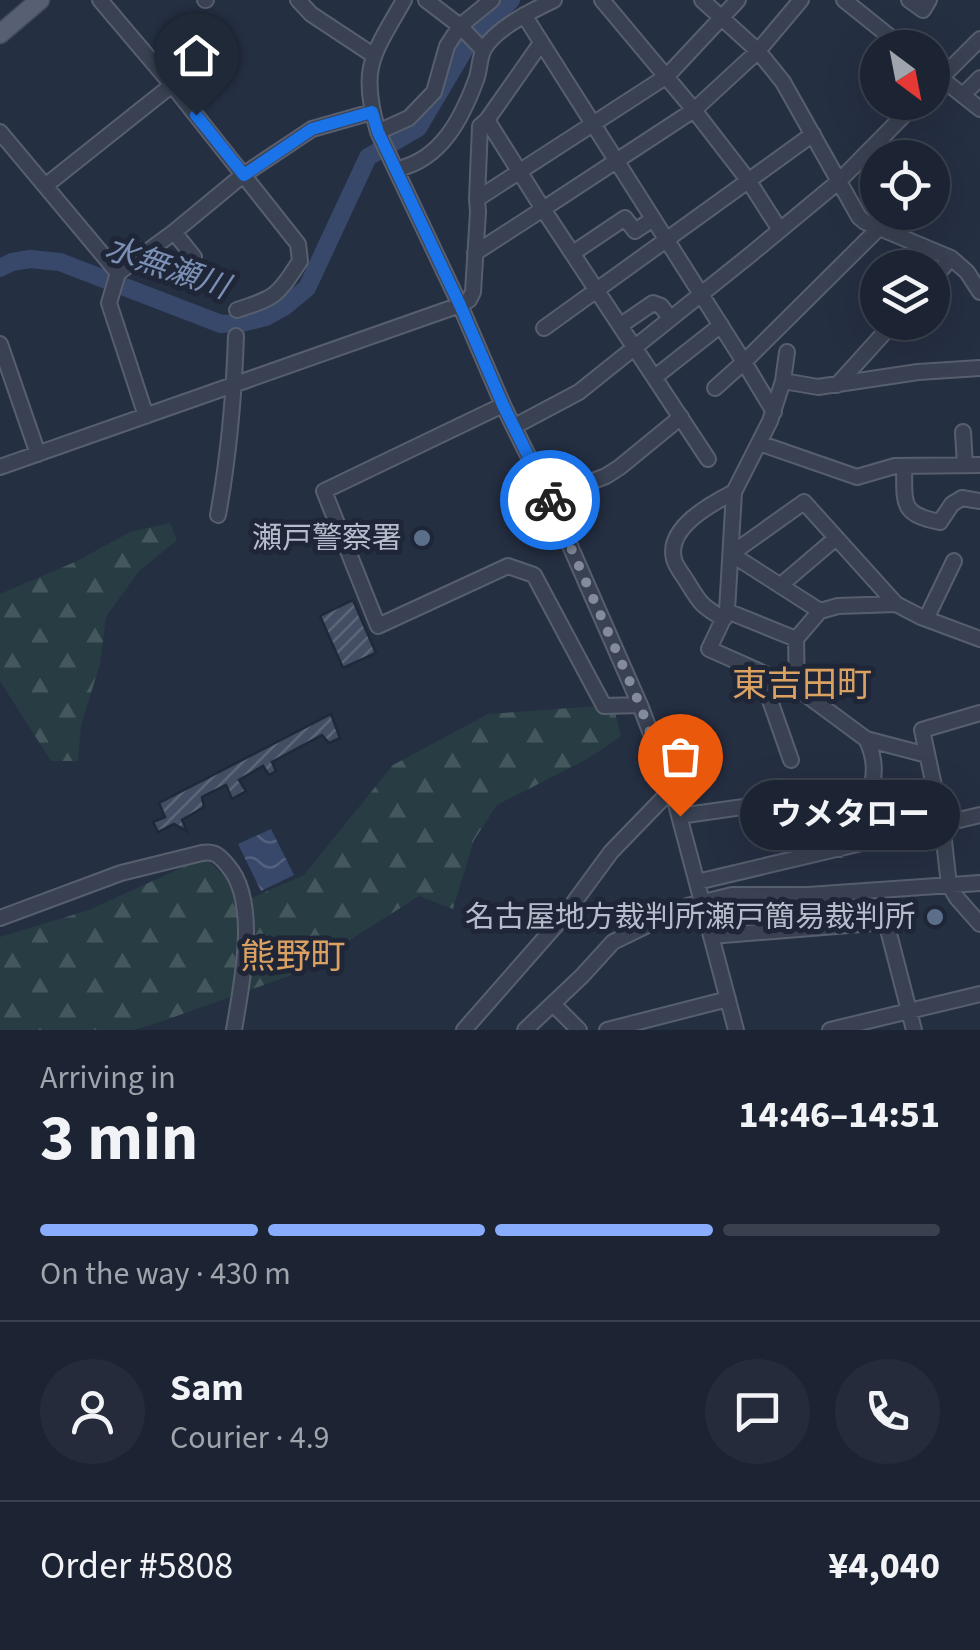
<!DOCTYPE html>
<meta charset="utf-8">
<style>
:root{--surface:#1c2332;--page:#252b3a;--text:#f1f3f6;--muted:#a0a4ac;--line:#3a404d;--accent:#8aacfd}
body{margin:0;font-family:"Source Sans 3","Noto Sans JP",sans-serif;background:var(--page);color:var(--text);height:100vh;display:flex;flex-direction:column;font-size:38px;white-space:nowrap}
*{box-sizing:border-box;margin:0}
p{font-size:32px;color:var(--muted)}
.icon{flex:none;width:55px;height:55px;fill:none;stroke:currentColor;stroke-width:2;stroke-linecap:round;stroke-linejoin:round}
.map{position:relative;height:1030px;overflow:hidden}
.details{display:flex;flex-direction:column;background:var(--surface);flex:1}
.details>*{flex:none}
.needle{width:65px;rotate:148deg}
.controls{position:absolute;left:860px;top:30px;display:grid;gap:20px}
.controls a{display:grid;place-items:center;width:90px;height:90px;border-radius:50%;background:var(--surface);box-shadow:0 10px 40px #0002,0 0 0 2px var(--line);font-size:50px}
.pin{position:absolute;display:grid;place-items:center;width:85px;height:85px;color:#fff;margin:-102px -42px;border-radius:50% 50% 50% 0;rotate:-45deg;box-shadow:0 0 10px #0007}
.pin .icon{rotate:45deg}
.courier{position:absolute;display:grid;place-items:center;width:100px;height:100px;margin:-50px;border:8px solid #1a73e8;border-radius:50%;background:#fff;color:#222;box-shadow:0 2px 12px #0007}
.bubble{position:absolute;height:70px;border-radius:35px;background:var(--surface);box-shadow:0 10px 40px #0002,0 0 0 2px var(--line);font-size:32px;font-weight:700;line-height:70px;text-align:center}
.overview em{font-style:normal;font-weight:700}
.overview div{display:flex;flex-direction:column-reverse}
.overview{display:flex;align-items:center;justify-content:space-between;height:170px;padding:0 40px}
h1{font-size:65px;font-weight:700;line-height:75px}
.bar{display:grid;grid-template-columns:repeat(4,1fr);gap:15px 10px;align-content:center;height:120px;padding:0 40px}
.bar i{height:12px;border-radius:8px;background:var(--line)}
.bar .current{background:var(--accent)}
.bar p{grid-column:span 4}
.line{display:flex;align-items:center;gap:25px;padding:0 40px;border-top:2px solid var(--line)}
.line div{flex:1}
.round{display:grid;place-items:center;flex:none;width:105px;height:105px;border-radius:52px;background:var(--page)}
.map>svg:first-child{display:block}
.forest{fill:url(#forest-firs)}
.water{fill:url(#water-waves)}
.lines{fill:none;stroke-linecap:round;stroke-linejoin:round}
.river{stroke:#38486a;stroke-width:18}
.building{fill:url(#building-hatch);stroke:#202839;stroke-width:2.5}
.minor-casing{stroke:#575f6f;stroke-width:18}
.major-casing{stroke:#434a5b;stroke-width:21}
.minor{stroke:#394152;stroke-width:14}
.major{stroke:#576072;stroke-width:18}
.done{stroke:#838b9c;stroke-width:10;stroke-dasharray:0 18}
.route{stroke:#1a73e8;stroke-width:12}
.service-dot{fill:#5c6f8a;stroke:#1e2637;stroke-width:4}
.labels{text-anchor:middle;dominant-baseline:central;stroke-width:10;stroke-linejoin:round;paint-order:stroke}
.poi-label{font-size:30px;fill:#b6bccc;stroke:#1e2637;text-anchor:end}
.water-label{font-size:32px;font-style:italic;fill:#7c8fb4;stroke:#1e2637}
.quarter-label{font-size:35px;fill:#dba162;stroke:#1e2637}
</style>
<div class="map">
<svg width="980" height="1030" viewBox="0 0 980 1030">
<defs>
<pattern id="forest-firs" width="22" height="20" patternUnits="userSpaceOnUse" patternTransform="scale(2.5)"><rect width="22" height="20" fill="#273d43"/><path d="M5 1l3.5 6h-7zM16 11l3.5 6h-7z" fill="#44575d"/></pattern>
<pattern id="water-waves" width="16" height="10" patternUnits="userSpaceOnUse" patternTransform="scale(2.5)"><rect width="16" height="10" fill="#38486a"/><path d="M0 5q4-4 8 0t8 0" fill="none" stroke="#53607e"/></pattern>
<pattern id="building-hatch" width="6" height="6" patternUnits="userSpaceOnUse" patternTransform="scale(2.5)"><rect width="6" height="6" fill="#434e64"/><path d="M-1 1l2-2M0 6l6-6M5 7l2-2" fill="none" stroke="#5c6679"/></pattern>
</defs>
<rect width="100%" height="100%" fill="#252f42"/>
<!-- forest -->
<path class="forest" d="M170,523L177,540L139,571L106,617L100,664L81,725L78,761H51L0,681V594L77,561L130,532Z
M613,705L621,736L589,758L497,805L474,840L453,909L419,896L300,972L160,1022L133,1030H0V937L89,910L205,857L247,900L304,875L393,765L488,714Z"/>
<!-- water -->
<path class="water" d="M271,829L294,875L261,891L238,844Z"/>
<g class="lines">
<!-- river -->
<path class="river" d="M0,268L12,262L30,259L60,262L221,324L241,323L266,317L284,307L307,288L368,157L418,128L469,42L511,0"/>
</g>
<!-- building -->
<path class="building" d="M353,600L376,653L343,668L320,616Z
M331,714L340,738L329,743L322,735L272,762L276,771L269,775L263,766L239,780L246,791L232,799L226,785L202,797L204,807L182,820L187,831L174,824L158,832L153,822L165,817L159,803Z
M706,738L715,766L701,771L692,742Z"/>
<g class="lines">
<defs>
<path id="minor" d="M100,0L172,85L298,244L300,261C277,296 277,297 237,310
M205,0H206
M298,0L311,14L373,55
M404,0C373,55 359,67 378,132L460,305L503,405L549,498L640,705L672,789L736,1030
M426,0L460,26L483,50
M602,0L694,110L543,209L708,459
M702,0L758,51L783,82L859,217L865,222L951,258L967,272L980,292
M844,0L904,48
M909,0L923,10L929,0
M524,15L744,362L879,228
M932,71L980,109
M932,87L980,39
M963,95L980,78
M0,132L118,273
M378,132L409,118L434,92L447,46L460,26L492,0
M397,169C441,160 462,118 476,80C480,70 479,58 484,49C496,28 533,10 554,0
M45,186L172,85
M477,199L480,126L487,120
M780,230L748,180L694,110L758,51L801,0
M147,252L159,267L176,272L194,257L174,232
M475,253L543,209L487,120L541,43
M573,253L625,218L635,231L653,219
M932,280L951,258
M621,325L653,303L661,306L670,318
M544,328L813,134
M0,344L38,454
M655,377L721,325
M783,381L787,352
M837,385L894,322
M715,388L744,362L774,412
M503,405L324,491L378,626L508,566L534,575L604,706L640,705
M146,416L109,303L118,273L174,232L243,175L312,129L372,112
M515,426L579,392L750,255L838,182L917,102
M963,432L965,465
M759,443L857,477L895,466L980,465
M904,466C905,503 899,514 940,522L952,504L962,498L980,501
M0,467L460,305L469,300L473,292L478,212L477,199L667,76L738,0
M549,498L606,476L620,467L681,417
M218,515C229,455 234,396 236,336
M731,554L804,502L896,604
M731,554L820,611
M782,584L836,538
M727,611L796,639
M724,619C700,605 700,603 686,580C682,574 675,565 674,559C666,527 713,503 734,492
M926,619L954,561
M760,672L791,760
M797,688L796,639L820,611L838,606L896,604L921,617L980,639
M980,713L922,730L942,823L949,885L957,898L980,924
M927,755L866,739L797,688L709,649L727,611L734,492L770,421L783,381L818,387L918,372L980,368
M679,816L856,791L872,784C876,769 873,752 866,739
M840,849L835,807L882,801L935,791
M697,882L980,815
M0,918L121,873L202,853C215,851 220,856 228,866C260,903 241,986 234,1030
M711,936L886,922L914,1030
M553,1004L579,1030
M464,1030L564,916L611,852L672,789
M525,1030L582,976L613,942L687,906L732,895H808L980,883
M607,1030L728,999
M830,1030L980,994"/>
<path id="major" d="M0,34L40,0"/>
</defs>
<!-- minor casing -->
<use href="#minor" class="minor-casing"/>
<!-- major casing -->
<use href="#major" class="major-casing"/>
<!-- minor -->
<use href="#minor" class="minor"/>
<!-- major -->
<use href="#major" class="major"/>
</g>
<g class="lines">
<!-- done -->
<path class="done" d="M550,500L640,705L680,816"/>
<!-- route -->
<path class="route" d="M196,115L244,175L312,129L372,112L378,132L460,305L503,405L550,500"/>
</g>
<!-- markers -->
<g class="service-dot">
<circle cx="422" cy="538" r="10"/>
<circle cx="935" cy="917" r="10"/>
</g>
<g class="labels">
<!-- poi labels -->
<g class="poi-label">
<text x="402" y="538">瀬戸警察署</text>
<text x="915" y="917">名古屋地方裁判所瀬戸簡易裁判所</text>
</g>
<!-- water labels -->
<g class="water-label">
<text transform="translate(167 268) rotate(19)">水無瀬川</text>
</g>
<!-- quarter labels -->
<g class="quarter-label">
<text x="802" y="685">東吉田町</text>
<text x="293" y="957">熊野町</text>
</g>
</g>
</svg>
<div class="controls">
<a><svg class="needle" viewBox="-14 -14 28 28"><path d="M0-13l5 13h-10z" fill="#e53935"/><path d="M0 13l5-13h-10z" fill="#a0a4ac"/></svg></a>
<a><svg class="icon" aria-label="locate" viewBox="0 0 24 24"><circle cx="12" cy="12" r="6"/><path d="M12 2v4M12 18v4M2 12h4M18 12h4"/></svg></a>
<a><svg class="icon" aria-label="layers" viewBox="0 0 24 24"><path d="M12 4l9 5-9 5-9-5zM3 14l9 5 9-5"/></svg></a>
</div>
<div class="pin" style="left:680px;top:816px;background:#ea580c"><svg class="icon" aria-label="bag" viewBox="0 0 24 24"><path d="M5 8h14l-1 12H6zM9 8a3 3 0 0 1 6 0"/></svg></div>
<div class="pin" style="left:196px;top:115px;background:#1f2937"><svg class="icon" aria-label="home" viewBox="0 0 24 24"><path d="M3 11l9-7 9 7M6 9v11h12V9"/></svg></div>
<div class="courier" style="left:550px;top:500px"><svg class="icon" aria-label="bike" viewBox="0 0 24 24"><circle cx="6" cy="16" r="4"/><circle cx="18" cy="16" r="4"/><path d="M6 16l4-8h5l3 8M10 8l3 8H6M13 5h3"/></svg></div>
<div class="bubble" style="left:740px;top:780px;width:220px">ウメタロー</div>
</div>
<section class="details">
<div class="overview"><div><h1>3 min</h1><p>Arriving in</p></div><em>14:46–14:51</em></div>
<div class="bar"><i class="current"></i><i class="current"></i><i class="current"></i><i></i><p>On the way · 430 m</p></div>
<div class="line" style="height:180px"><a class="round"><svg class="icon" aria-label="person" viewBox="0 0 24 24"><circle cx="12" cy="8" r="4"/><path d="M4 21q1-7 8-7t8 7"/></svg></a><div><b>Sam</b><p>Courier · 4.9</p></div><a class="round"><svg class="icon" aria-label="chat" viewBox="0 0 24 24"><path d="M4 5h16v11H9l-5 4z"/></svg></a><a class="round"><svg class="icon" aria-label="phone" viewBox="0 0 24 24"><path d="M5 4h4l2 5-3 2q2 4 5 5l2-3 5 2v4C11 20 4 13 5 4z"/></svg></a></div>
<div class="line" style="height:130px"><div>Order #5808</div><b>¥4,040</b></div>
</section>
